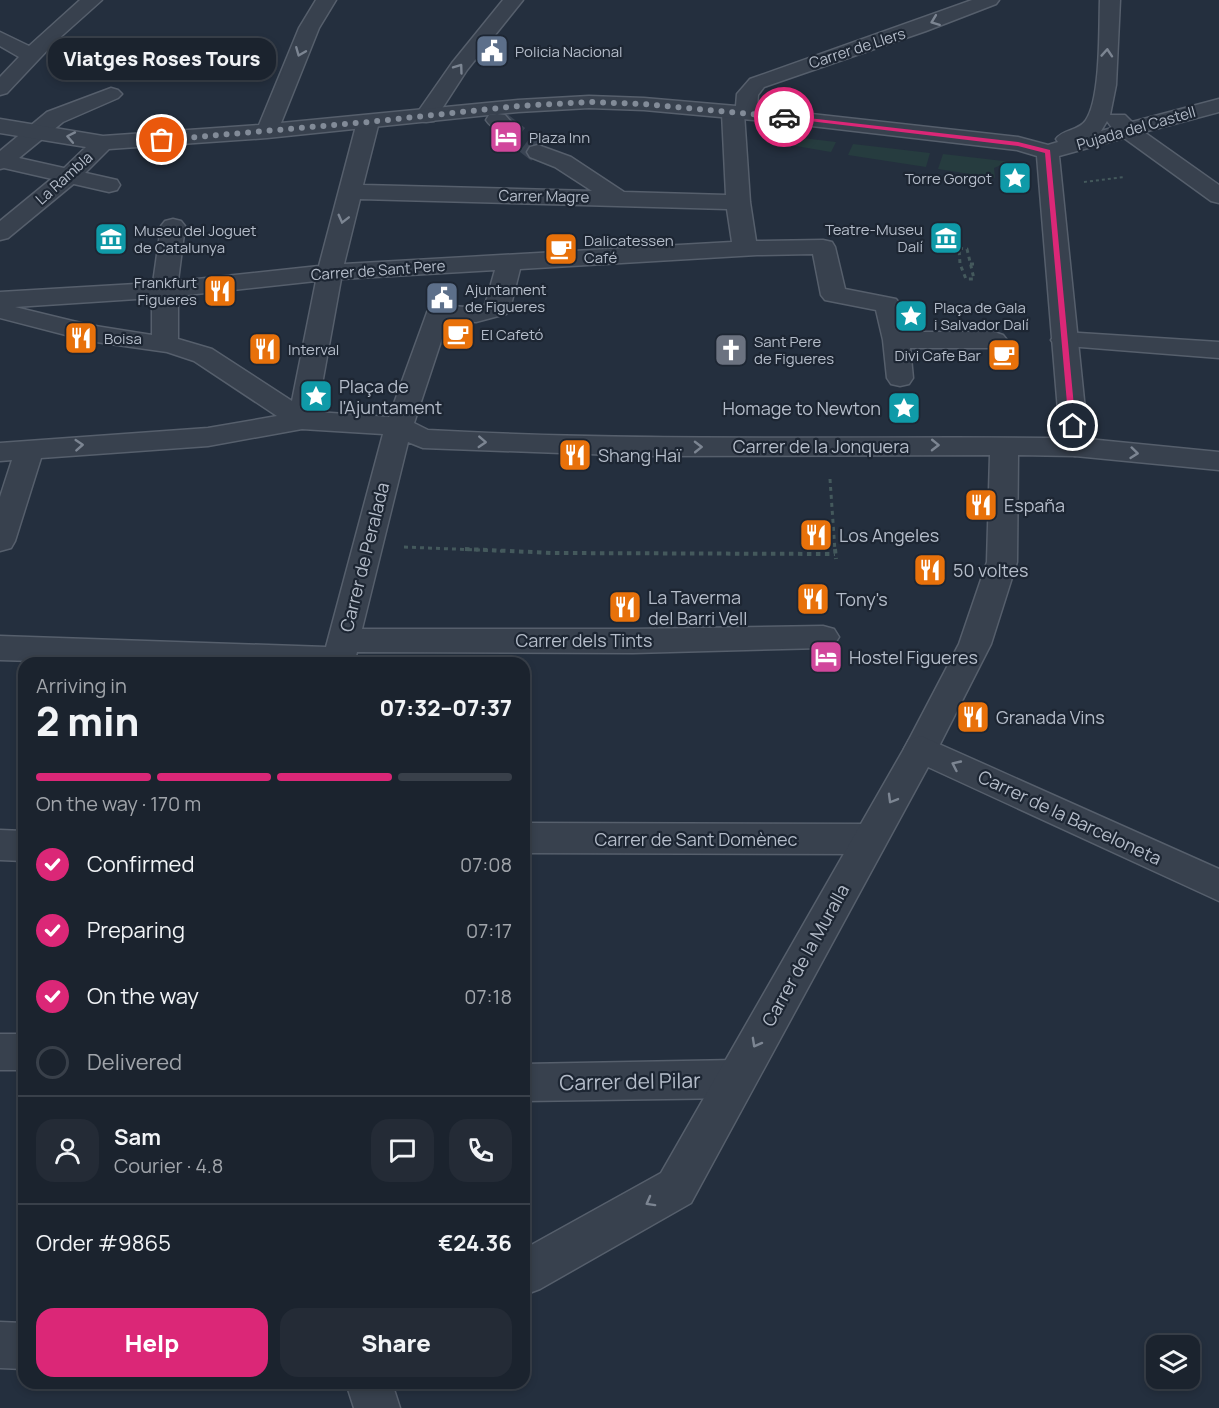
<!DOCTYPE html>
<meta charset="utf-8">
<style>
:root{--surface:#1b232e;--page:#242b36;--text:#f1f3f6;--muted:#a0a4aa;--line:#39404a;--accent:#db2777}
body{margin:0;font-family:Manrope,sans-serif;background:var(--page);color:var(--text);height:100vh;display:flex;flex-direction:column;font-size:22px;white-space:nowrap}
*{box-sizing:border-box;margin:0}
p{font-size:20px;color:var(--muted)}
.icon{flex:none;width:33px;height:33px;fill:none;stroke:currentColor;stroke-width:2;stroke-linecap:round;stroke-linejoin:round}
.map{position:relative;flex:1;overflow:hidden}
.details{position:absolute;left:18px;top:657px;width:512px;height:732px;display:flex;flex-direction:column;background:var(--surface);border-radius:18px;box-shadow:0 3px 9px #0003,0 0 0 2px var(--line)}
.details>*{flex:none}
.tools{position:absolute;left:1146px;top:1335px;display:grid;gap:12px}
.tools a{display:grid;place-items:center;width:54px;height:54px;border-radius:12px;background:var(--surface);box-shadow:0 3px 9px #0003,0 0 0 2px var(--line);font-size:30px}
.pin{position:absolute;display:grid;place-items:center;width:51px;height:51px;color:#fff;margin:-26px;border:3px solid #fff;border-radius:50%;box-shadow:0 2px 6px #0007}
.courier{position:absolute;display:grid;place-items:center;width:60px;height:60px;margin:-30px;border:4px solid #db2777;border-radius:50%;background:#fff;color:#222;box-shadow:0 2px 8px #0007}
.bubble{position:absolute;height:42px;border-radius:18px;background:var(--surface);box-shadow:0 3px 9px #0003,0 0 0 2px var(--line);font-size:20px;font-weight:800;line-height:42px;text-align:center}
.overview em{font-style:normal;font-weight:800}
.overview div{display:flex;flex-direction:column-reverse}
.overview{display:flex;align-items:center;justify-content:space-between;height:102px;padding:0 18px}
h1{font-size:39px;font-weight:800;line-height:45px}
.bar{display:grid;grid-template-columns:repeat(4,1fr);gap:9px 6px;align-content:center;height:72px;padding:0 18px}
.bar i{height:8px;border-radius:4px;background:var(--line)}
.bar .active{background:var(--accent)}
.bar p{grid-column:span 4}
.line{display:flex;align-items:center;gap:15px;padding:0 18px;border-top:2px solid var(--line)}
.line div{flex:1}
.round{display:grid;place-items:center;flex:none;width:63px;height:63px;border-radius:18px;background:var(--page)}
ol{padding:0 18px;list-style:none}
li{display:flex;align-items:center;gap:18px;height:66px}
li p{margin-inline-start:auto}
li .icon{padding:6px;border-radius:50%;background:var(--accent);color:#fff;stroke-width:4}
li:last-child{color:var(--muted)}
li i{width:33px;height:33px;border:3px solid var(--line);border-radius:50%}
.button{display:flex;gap:12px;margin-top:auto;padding:12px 18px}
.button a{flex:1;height:69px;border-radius:18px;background:var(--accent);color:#fff;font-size:24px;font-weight:800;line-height:69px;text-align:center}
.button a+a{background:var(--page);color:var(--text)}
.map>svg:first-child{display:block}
.green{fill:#263c3f}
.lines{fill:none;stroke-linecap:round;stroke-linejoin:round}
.pedestrian-tunnel{stroke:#3a4453;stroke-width:22;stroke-dasharray:22 10;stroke-linecap:butt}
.pedestrian-casing{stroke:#565f6c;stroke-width:3}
.minor-casing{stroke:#565f6c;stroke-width:3}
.path-far2{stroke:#44595c;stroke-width:2;stroke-dasharray:3 3;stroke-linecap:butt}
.path-far1{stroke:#44595c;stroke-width:3;stroke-dasharray:4 4;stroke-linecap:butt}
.path{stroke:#44595c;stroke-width:4;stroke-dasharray:4.5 4.5;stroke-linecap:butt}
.pedestrian{fill:#38414e;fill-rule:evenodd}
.minor{fill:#38414e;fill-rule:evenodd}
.oneway{stroke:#7c8592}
.route{fill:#db2777}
.done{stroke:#828b98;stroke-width:6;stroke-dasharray:0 10.8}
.labels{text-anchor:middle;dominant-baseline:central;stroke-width:4.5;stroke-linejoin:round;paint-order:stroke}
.far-street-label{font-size:15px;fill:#b4bcc9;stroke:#1d2633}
.far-poi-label{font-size:15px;fill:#b4bcc9;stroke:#1d2633;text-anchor:start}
.poi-label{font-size:18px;fill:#b4bcc9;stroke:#1d2633;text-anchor:start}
.street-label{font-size:18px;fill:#b4bcc9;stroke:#1d2633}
.near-street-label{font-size:21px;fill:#b4bcc9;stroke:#1d2633}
</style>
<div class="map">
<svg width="1219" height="1408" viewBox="0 0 1219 1408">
<rect width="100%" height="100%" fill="#242f3e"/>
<!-- green -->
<path class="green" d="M794,137L836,142L831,152L790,145Z
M853,144L930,153L926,167L848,155Z
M943,154L1012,162L1011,165H1001L994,168L995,178L938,169Z"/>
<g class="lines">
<!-- pedestrian-tunnel -->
<path class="pedestrian-tunnel" d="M501,123L538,152"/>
<defs>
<path id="pedestrian" d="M503,0H523L467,70L434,121L426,122L418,121L415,116L452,63Z
M111,88L118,90L122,94L118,98L63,122L19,158L117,180L120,185L117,190L109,192L4,168L0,169V151L47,112Z
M733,107L741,108L744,113L750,202L756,241L823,240L832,242L835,247L845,289L896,299L900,304L907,332H994L1003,335L1007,340L1003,345L994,348H910L913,378L909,384L900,386L891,384L887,378L883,340L876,310L825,300L821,295L813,254L757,255L520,269L510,309L506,314L476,322L448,320L414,423L428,430C644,442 859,436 1075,438L1085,441L1089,447L1085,453L1075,456L1018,455L1017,562L991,644L933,758L921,762L909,758L904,749L959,644L987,562L990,455L641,456L423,448L408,442L362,629H633L823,626L834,629L839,637L834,645L823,648L633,653L357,652L354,663H102L0,660V636L326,647L383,434L302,429L208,446L41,458L15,541L11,548L0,551V497L12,460L0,461V443L208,428L277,416L194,361L167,352L89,341L0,318V292L153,283L161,226L165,221L173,219L181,221L185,226L178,281L319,266L357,122L360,117L368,116L376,117L379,122L363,185L592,191L555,167L530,157L527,152L530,147L538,145L571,157L624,192L726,195L722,113L725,108ZM360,199L727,209L732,242L344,264ZM495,270L485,305C467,311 448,302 429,307L389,417L317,412L341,279ZM316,281L292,401L212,349L178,339V296ZM152,298V335L89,325L15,307Z
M497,114L505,115L512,123L509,128C499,130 492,129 486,120L489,115Z
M1064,332L1219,342V358L1055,345L1051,340L1055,335Z
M524,823L869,824L882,829L887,839L882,849L869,854L524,853Z
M0,830L24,831V861L0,860Z
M0,1034H24V1070H0Z
M736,1060L750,1066L756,1079L750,1092L736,1098L524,1101V1064Z"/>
<path id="minor" d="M80,0H102L55,42L7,93L0,95V77L19,57L0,46V32L29,46Z
M316,0H336L319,28L281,123L518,100L589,96L644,98L736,106L737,94L750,79L972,0H999L996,4L926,31L764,87L758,95L757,108L1018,137L1048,145L1058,142L1056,139C1063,129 1079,131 1086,120C1101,98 1099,28 1100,0H1120L1116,85L1110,115H1125L1132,122L1219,99V112L1144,132L1219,185V203L1211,201L1124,138L1059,156L1088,439L1219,452V470L1075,456L1065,453L1061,447L1037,156L1017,150L786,123L644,110L589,108L518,112L267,138L109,149L77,181L8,238L0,240V221L61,171L86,147L0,133V119L103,136L259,125L299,28ZM1107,121L1112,128L1101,131Z
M921,736L1219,869V901L928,767L691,1203L540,1289L524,1295V1249L661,1173L909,740Z
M0,1322L24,1323V1369L0,1368Z
M346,1383H392L400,1408H354Z"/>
</defs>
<!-- pedestrian casing -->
<use href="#pedestrian" class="pedestrian-casing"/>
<!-- minor casing -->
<use href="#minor" class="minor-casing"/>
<!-- path-far2 -->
<path class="path-far2" d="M61,68L78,77
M1084,182L1124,177"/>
<!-- path-far1 -->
<path class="path-far1" d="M959,248L967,249L974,279H966L960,264Z
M970,264H975
M830,479L835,551
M404,547L502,551"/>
<!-- path -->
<path class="path" d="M465,549L553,553L835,554
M835,549L836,559"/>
<!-- pedestrian -->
<use href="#pedestrian" class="pedestrian"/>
<!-- minor -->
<use href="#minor" class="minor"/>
</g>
<!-- one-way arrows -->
<defs><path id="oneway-chevron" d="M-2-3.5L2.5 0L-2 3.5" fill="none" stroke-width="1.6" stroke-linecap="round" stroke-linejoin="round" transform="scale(1.5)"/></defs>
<g class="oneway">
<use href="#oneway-chevron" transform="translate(935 21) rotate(159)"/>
<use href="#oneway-chevron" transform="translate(300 52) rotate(112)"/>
<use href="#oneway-chevron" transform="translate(1107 53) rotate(-86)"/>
<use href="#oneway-chevron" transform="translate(459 68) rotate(-54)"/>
<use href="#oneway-chevron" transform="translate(71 137) rotate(-169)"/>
<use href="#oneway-chevron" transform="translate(343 219) rotate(104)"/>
<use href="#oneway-chevron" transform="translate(482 442) rotate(3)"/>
<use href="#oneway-chevron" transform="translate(79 445) rotate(-4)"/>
<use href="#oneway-chevron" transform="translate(935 445) rotate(1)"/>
<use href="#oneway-chevron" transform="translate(698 447) rotate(-1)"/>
<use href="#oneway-chevron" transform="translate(1134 453) rotate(6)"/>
<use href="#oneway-chevron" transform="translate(956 765) rotate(-155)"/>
<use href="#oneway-chevron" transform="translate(892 799) rotate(120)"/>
<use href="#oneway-chevron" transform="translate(756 1043) rotate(119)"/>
<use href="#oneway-chevron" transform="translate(650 1202) rotate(151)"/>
</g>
<!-- route -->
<path class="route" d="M782,115L1018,142L1050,150L1076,428L1069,426L1045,153L1018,146L784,118Z"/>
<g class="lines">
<!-- done -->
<path class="done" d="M162,140L368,122L518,106L590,102L644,104L784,117"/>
</g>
<!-- icons -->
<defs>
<symbol id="civic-square" viewBox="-11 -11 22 22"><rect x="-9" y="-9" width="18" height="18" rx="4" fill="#5c6f8a" stroke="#1d2633"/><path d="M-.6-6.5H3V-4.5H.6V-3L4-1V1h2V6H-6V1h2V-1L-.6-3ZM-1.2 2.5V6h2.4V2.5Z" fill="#fff"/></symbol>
<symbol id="hotel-square" viewBox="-11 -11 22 22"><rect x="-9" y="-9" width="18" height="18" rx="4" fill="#d1479c" stroke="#1d2633"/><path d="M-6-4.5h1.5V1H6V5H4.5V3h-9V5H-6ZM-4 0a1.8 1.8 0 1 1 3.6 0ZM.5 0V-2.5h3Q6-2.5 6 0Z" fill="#fff"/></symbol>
<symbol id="sight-square" viewBox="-11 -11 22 22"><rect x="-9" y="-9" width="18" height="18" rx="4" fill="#0f9aa8" stroke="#1d2633"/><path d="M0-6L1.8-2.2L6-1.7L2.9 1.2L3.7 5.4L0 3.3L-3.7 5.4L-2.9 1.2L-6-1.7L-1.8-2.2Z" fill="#fff"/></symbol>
<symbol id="museum-square" viewBox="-11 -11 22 22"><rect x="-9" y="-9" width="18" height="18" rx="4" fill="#0f9aa8" stroke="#1d2633"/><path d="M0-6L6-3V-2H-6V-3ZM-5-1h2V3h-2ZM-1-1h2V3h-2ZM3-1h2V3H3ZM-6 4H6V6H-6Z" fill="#fff"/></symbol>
<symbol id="cafe-square" viewBox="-11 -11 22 22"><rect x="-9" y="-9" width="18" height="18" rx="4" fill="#e8710a" stroke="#1d2633"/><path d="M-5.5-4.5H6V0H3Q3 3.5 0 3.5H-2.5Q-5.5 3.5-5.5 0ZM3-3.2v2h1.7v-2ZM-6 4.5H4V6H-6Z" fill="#fff"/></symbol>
<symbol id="restaurant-square" viewBox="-11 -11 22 22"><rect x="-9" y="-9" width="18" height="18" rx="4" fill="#e8710a" stroke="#1d2633"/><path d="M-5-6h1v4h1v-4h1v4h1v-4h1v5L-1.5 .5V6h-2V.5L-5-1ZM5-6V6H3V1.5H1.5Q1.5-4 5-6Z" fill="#fff"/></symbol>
<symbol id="church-square" viewBox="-11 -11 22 22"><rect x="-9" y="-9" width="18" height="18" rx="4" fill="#6b7280" stroke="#1d2633"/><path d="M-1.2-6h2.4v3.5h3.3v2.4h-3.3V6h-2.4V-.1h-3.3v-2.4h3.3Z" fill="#fff"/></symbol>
</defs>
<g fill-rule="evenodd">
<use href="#civic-square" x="473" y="32" width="38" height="38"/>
<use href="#hotel-square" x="487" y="118" width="38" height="38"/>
<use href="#sight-square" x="996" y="159" width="38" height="38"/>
<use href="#museum-square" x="927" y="219" width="38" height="38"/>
<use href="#museum-square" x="92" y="220" width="38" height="38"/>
<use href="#cafe-square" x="542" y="230" width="38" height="38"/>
<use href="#restaurant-square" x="201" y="272" width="38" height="38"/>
<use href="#civic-square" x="423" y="279" width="38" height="38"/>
<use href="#sight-square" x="892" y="297" width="38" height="38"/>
<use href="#cafe-square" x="439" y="315" width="38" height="38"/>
<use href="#restaurant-square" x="62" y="319" width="38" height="38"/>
<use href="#restaurant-square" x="246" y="330" width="38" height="38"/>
<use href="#church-square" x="712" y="331" width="38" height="38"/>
<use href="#cafe-square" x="985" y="336" width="38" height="38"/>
<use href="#sight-square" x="297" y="377" width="38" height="38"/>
<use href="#sight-square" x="885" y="389" width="38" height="38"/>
<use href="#restaurant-square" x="556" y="436" width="38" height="38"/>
<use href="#restaurant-square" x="962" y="486" width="38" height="38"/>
<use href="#restaurant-square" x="797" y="516" width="38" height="38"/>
<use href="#restaurant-square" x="911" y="551" width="38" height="38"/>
<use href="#restaurant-square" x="794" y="580" width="38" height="38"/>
<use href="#restaurant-square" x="606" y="588" width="38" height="38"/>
<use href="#hotel-square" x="807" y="638" width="38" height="38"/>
<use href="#restaurant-square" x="954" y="698" width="38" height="38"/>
</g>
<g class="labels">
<!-- far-street labels -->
<g class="far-street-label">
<text transform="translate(857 48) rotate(-18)">Carrer de Llers</text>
<text transform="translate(1136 128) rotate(-16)">Pujada del Castell</text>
<text transform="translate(64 178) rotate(-42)">La Rambla</text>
<text transform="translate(544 196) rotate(1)">Carrer Magre</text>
<text transform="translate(378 270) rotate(-4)">Carrer de Sant Pere</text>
</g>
<!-- far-poi labels -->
<g class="far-poi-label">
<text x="515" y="51">Policia Nacional</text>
<text x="529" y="137">Plaza Inn</text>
<text x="992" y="178" text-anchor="end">Torre Gorgot</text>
<text x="923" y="229" text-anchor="end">Teatre-Museu<tspan x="923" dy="17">Dalí</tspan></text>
<text x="134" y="230">Museu del Joguet<tspan x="134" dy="17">de Catalunya</tspan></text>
<text x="584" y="240">Dalicatessen<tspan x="584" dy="17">Café</tspan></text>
<text x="197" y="282" text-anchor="end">Frankfurt<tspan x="197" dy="17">Figueres</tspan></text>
<text x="465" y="289">Ajuntament<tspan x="465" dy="17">de Figueres</tspan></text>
<text x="934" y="307">Plaça de Gala<tspan x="934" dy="17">i Salvador Dalí</tspan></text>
<text x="481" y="334">El Cafetó</text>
<text x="104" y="338">Boisa</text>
<text x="754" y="341">Sant Pere<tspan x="754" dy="17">de Figueres</tspan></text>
<text x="288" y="349">Interval</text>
<text x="981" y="355" text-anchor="end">Divi Cafe Bar</text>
</g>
<!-- poi labels -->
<g class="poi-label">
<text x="339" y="386">Plaça de<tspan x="339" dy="21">l'Ajuntament</tspan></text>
<text x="881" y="408" text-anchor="end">Homage to Newton</text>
<text x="598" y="455">Shang Haï</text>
<text x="1004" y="505">España</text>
<text x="839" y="535">Los Angeles</text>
<text x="953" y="570">50 voltes</text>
<text x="648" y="597">La Taverma<tspan x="648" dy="21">del Barri Vell</tspan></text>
<text x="836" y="599">Tony's</text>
<text x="849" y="657">Hostel Figueres</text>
<text x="996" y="717">Granada Vins</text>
</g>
<!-- street labels -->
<g class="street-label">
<text x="821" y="446">Carrer de la Jonquera</text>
<text transform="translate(364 557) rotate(-76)">Carrer de Peralada</text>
<text x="584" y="640">Carrer dels Tints</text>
<text transform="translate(1070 817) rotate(25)">Carrer de la Barceloneta</text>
<text x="696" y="839">Carrer de Sant Domènec</text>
<text transform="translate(805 955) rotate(-61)">Carrer de la Muralla</text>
</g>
<!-- near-street labels -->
<g class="near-street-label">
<text transform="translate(630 1081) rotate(-1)">Carrer del Pilar</text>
</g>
</g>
</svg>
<div class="tools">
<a><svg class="icon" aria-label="layers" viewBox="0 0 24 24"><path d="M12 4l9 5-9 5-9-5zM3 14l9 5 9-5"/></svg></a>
</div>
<div class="pin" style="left:162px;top:140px;background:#ea580c"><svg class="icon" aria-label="bag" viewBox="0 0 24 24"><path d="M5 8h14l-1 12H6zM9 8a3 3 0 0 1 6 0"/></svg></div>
<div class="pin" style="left:1073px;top:426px;background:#1f2937"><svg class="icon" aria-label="home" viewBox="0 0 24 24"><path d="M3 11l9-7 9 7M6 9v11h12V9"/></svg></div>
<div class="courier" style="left:784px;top:117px"><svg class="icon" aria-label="car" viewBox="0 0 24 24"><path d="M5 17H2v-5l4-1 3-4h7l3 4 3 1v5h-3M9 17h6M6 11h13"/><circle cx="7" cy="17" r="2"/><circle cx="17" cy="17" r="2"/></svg></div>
<div class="bubble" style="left:48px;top:38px;width:228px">Viatges Roses Tours</div>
<section class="details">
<div class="overview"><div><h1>2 min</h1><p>Arriving in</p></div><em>07:32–07:37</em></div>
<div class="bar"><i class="active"></i><i class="active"></i><i class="active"></i><i></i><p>On the way · 170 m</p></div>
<ol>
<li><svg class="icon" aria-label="check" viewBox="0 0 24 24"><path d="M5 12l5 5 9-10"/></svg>Confirmed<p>07:08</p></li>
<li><svg class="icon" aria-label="check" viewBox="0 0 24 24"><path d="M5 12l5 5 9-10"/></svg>Preparing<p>07:17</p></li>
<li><svg class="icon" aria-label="check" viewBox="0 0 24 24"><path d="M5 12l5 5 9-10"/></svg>On the way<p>07:18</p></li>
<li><i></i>Delivered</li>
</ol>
<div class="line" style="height:108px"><a class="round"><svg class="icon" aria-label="person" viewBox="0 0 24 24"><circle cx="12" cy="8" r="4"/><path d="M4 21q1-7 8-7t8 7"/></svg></a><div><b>Sam</b><p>Courier · 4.8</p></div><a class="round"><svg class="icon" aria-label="chat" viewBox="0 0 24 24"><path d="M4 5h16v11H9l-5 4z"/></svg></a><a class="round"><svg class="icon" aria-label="phone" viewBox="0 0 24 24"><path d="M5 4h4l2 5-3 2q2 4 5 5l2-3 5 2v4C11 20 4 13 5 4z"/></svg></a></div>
<div class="line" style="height:78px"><div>Order #9865</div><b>€24.36</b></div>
<div class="button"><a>Help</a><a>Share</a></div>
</section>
</div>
